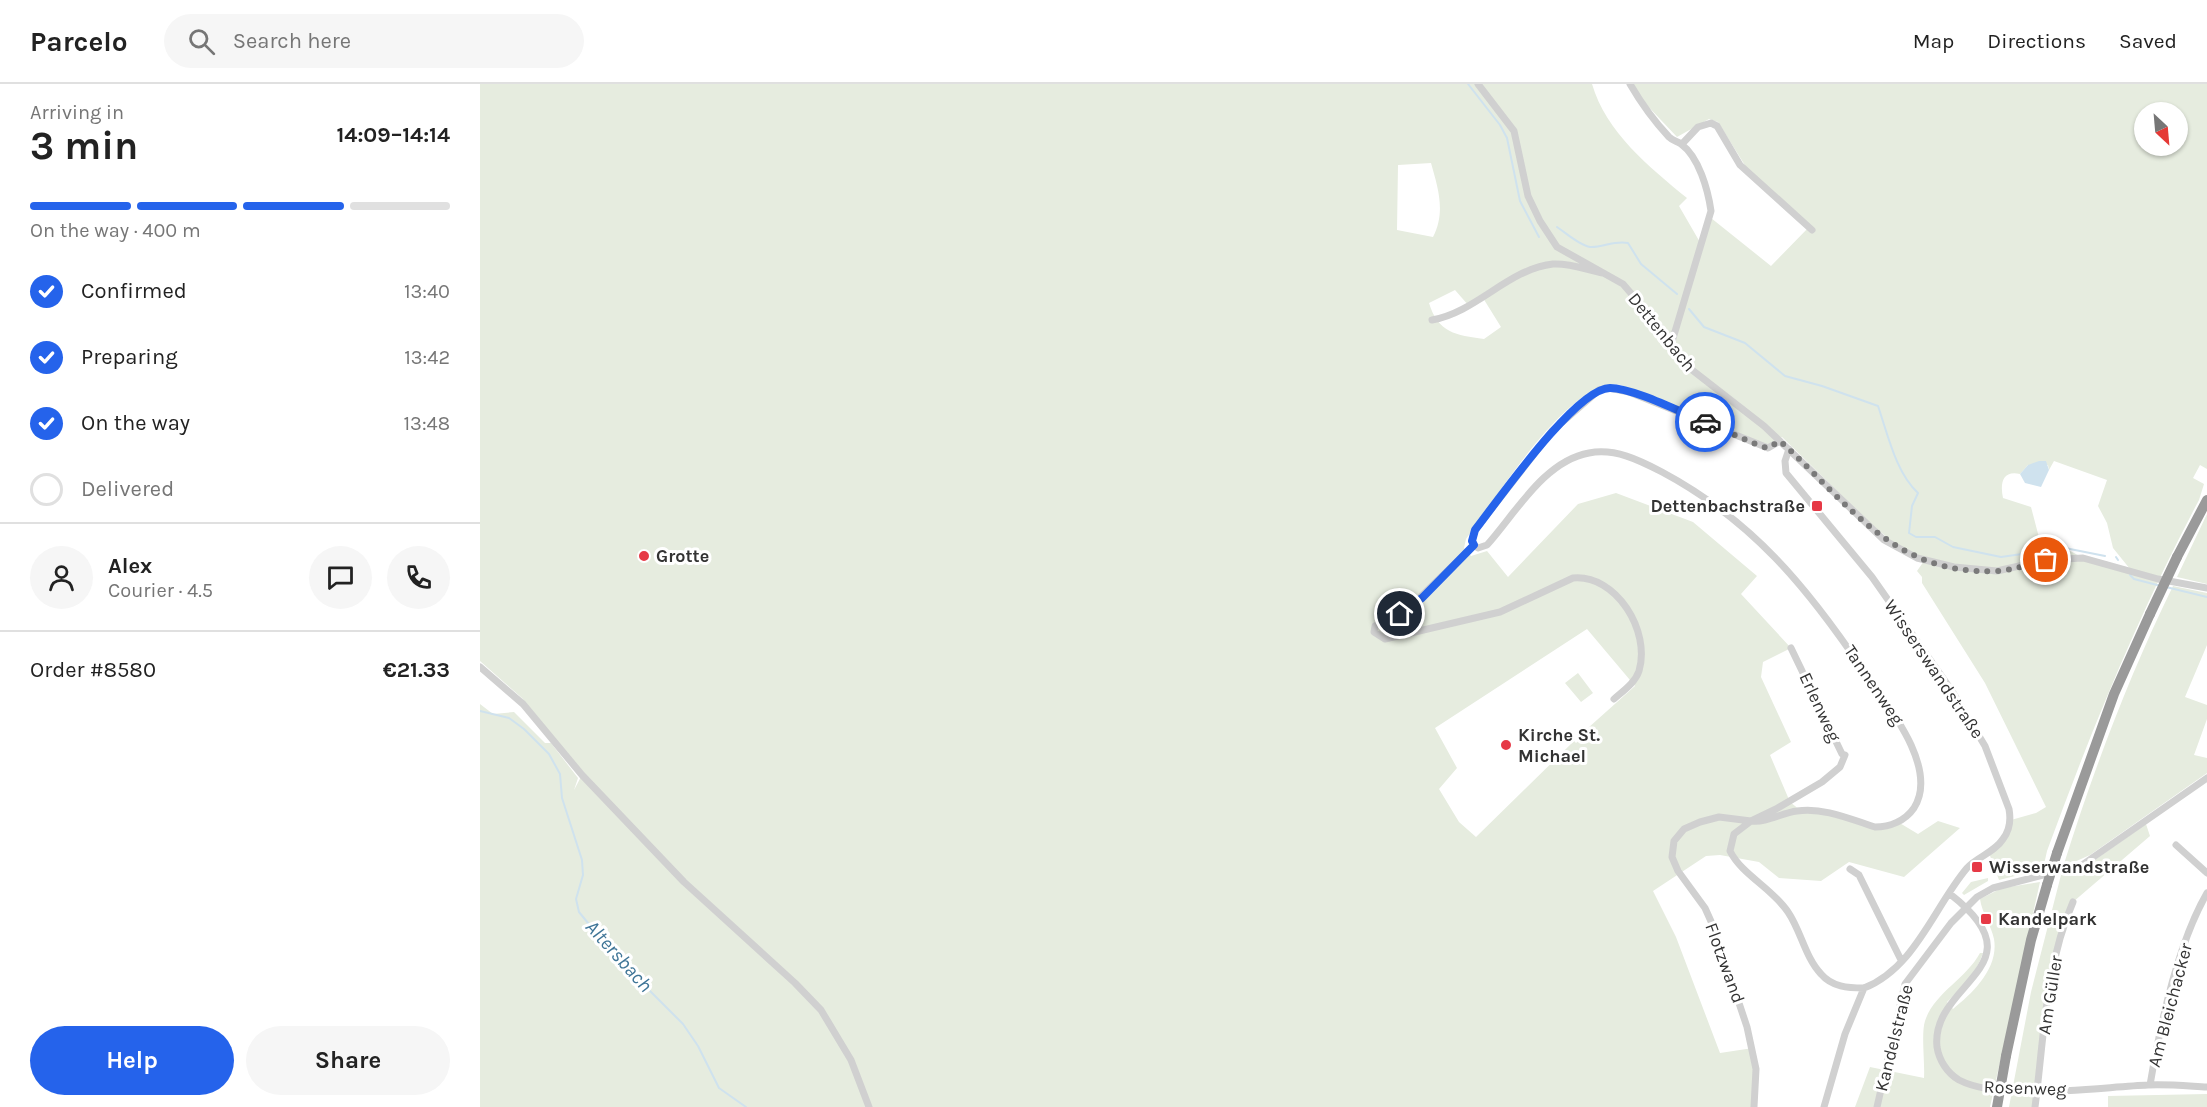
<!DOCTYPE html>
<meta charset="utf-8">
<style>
:root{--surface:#fff;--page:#f6f6f6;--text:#222;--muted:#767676;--line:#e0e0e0;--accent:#2563eb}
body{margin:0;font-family:Karla,sans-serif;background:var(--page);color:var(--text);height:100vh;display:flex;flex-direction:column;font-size:22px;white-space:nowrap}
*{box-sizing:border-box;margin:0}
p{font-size:20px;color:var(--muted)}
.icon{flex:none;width:33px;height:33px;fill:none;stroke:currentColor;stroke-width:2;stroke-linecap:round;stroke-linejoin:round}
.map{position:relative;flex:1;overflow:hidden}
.sheet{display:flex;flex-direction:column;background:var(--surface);width:480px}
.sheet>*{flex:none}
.needle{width:39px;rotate:154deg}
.buttons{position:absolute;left:1654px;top:18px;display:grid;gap:12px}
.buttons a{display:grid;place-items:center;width:54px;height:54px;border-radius:50%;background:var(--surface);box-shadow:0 2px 4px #0004;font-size:30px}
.pin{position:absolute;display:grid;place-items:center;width:51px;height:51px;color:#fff;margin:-26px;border:3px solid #fff;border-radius:50%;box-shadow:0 2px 6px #0007}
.courier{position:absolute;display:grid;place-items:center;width:60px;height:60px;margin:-30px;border:4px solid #2563eb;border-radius:50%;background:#fff;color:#222;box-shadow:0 2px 8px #0007}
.summary em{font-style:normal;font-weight:700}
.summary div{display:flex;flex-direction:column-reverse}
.summary{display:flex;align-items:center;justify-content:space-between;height:102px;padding:0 30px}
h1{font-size:39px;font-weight:700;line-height:45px}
.bar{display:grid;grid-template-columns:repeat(4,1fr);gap:9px 6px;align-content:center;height:72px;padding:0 30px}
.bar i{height:8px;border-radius:4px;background:var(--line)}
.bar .selected{background:var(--accent)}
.bar p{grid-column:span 4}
.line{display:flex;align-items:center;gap:15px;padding:0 30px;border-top:2px solid var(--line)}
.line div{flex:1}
.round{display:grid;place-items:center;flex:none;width:63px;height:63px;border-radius:32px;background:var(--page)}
ol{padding:0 30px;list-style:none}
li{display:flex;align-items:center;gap:18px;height:66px}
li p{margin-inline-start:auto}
li .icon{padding:6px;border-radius:50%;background:var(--accent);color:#fff;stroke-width:4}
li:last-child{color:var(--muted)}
li i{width:33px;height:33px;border:3px solid var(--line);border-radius:50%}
.primary-button{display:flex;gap:12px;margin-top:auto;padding:12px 30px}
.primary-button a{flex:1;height:69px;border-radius:36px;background:var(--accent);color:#fff;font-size:24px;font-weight:700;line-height:69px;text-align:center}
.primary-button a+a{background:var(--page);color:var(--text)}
header{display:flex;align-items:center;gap:36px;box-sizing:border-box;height:84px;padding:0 30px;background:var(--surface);border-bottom:2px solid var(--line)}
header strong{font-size:28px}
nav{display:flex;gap:33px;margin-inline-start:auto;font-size:21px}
.search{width:420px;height:54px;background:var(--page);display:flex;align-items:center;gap:15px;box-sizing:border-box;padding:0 21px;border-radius:33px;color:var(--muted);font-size:22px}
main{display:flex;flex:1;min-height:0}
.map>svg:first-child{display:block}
.green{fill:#e6ecdf;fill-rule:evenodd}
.water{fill:#cfe2ee}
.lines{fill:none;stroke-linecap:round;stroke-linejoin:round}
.stream{stroke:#cfe2ee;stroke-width:2}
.minor{stroke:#d0d0d0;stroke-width:7}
.highway{stroke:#9a9a9a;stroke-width:10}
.highway-bridge{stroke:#9a9a9a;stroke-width:10}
.done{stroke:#7a7a7a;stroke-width:6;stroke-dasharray:0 10.8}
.route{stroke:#2563eb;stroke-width:8}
.poi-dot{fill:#e63946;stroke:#fff;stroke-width:2}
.labels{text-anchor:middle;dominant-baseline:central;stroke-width:6;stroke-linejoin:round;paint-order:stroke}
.street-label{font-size:18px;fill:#333;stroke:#fff}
.poi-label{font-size:18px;font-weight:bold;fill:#333;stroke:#fff;text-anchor:start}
.water-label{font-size:20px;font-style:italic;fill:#3f7597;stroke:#fff}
</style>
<header>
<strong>Parcelo</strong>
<div class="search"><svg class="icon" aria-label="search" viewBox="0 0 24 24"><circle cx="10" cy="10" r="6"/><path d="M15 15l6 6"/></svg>Search here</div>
<nav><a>Map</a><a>Directions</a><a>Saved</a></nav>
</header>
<main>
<section class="sheet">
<div class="summary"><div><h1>3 min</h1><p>Arriving in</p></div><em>14:09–14:14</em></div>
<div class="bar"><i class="selected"></i><i class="selected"></i><i class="selected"></i><i></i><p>On the way · 400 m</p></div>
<ol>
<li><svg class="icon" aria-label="check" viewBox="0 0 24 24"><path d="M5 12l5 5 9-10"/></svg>Confirmed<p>13:40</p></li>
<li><svg class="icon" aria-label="check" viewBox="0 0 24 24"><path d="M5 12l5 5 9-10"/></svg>Preparing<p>13:42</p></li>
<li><svg class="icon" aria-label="check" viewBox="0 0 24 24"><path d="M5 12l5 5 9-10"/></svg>On the way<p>13:48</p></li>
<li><i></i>Delivered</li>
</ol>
<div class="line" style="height:108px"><a class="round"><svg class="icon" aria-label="person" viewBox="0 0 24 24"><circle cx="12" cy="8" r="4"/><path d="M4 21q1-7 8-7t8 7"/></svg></a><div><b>Alex</b><p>Courier · 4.5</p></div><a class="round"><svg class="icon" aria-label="chat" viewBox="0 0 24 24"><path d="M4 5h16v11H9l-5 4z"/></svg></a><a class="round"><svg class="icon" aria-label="phone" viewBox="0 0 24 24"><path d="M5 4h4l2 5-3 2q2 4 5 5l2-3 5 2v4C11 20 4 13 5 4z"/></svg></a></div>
<div class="line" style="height:78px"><div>Order #8580</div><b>€21.33</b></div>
<div class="primary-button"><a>Help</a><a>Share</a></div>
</section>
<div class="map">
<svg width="1727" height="1023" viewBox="0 0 1727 1023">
<rect width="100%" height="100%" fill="#fff"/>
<!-- green -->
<path class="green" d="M0,0H1112C1126,48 1169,83 1207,114L1199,122L1221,160L1231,134L1291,182L1329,143L1266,83L1238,38L1229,35L1197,53L1163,17L1153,0H1727V385L1720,381L1713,394L1724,400L1719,416C1659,529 1611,647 1567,767L1563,785L1519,796L1509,769L1517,763L1531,736L1556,729L1566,723L1505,599L1442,499V493L1437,487L1444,477L1415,460L1390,439L1302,353L1288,361L1141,301C1092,290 1013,418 986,455L984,464L991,472L1007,467L1028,493L1098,420L1136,409L1213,438L1277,492L1261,510L1311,564L1283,578L1281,593L1311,658L1290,671L1310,718L1320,726H1339L1395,743L1418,738L1438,750L1458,737L1480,744L1424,793L1369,778L1341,797L1299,794L1279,778L1240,771L1226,772L1173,807L1196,853L1240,969L1273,964L1274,1023H0V620L13,630L34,628L65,659H71L98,694L94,706L102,691L140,729L76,657L42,614L0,577ZM1665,28H1698V62H1665ZM951,79C958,104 966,128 953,153L917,146L918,81ZM975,206L989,222L1003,214L1021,243L1004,255C976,251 958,249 949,219ZM1574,377L1627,396L1618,422L1627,439L1633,464L1650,485L1603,474L1585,464L1562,465L1551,423L1523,414C1520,400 1522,386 1540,390L1548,381H1568L1569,386ZM1107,545L1155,602L1108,644L1110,646L1096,659L1094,657L996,753L979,738L959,705L977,684L955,644Z
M1727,430V500L1697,493Z
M1693,502L1727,509V561L1705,613L1727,621V635L1714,671L1727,674V689L1610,771L1583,783C1613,687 1649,592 1693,502Z
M1098,589L1113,609L1101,618L1085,599Z
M1666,740L1670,752L1593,818L1580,852L1555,1023H1529L1551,908L1581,791L1612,778Z
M1508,794V797L1484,811L1482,809L1491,798Z
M1560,798L1510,1023H1375L1390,983L1444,994C1445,979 1441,949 1445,937C1454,909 1486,895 1500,869H1503C1497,888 1482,904 1467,918L1473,925C1493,909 1519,884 1514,855C1511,841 1502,829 1500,815L1522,804Z
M1727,1010V1023H1628V1012Z"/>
<!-- water -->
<path class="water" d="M1559,377H1566L1569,386L1561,403L1545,399L1540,390L1548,381Z"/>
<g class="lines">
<!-- stream -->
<path class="stream" d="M988,0L1020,41L1027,54L1040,117L1059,153
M1077,143C1086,149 1099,161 1110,163C1122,164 1134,156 1148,159L1161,180L1197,210
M1209,225L1224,243L1265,259L1305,292L1342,302L1398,322C1408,351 1416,389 1438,409L1432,422L1429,449L1436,453H1455L1473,463L1521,473L1585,464L1625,472
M1636,473L1638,476
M1650,491L1654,495L1681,502
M1686,503L1727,513
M0,627L29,634L44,645L69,670L80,690L82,714L102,776L103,791L96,815L99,828L135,872L203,940L218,962L239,1004L266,1023"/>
<!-- minor -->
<path class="minor" d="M998,0L1034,47L1048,112L1060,137L1077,163L1143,200L1179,242L1207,282L1284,342L1404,456L1437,474L1474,483L1517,487L1566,476L1603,474L1678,495L1727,504
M1150,0C1161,19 1174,37 1189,53C1193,57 1197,57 1201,60C1219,73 1228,106 1231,127L1191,261
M1202,60L1218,43L1231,39L1237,42L1260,81L1332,146
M952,236C997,228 1028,185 1073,180C1091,179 1107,186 1123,189
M994,461L998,464L1007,461C1035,430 1064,377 1109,369C1135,364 1159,376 1182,388C1272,436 1327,503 1383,586C1405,618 1460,683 1434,724C1425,737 1410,743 1395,743C1370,735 1343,723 1317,727C1301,729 1287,739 1271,737L1254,750L1250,767C1262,791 1292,804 1308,828C1321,847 1325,873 1341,890C1352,903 1368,904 1384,904C1435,884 1454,823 1487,784C1498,772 1514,769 1523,755C1530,746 1531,736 1529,725L1505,662L1472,607L1392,493L1306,389L1305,377L1309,365
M994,461L927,526L895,542L894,548L905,555L1020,528L1093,494C1136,490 1171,547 1159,587C1155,599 1143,607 1134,615
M994,461L992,457L995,446L1072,347L1119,306L1129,304L1149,308L1288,364L1300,357
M0,583L43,620L102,691L204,798L315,899L341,926L371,976L389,1023
M1696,761L1727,789
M1370,785L1379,791L1421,876
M1470,810C1564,883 1450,898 1457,963C1459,976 1467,989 1479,996C1521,1018 1619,1003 1668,1001C1687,1000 1708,1002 1727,1003
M1670,1001C1680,942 1697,861 1727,809
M1274,1023L1276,985L1267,943L1234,844L1225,824L1198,787L1192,773L1194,757L1204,745L1220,738L1239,733L1271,737L1296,725L1342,698L1360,683L1365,671L1362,670L1311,564
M1344,1023L1365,950L1384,904
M1397,1023L1425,900L1471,839L1497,813L1513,804L1602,781L1727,694
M1555,1023C1564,955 1565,882 1593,818"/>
<!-- highway -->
<path class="highway" d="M1697,473L1727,416
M1577,769L1634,610L1670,530
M1526,972L1551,856L1567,801"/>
<!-- highway-bridge -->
<path class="highway-bridge" d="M1670,530L1697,473
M1567,801L1577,769
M1517,1023L1526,972"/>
</g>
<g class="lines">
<!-- done -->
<path class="done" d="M1225,338L1280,362L1288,364L1300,357C1369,419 1413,492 1517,487C1534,486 1550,480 1566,476"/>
<!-- route -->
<path class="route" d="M920,530L942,514L994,461L992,457L995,446C1017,418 1096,304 1130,304C1153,304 1202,329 1225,338"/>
</g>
<!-- markers -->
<g class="poi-dot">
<rect x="1331" y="416" width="12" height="12" rx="3"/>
<circle cx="164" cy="472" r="6"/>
<circle cx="1026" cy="661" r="6"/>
<rect x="1491" y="777" width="12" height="12" rx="3"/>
<rect x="1500" y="829" width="12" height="12" rx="3"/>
</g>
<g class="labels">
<!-- street labels -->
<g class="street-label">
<text transform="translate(1182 248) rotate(51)">Dettenbach</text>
<text transform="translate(1454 585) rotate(56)">Wisserswandstraße</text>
<text transform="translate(1394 601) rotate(56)">Tannenweg</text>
<text transform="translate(1340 623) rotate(65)">Erlenweg</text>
<text transform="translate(1245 879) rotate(70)">Flotzwand</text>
<text transform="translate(1570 911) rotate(-81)">Am Güller</text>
<text transform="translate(1690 921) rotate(-75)">Am Bleichacker</text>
<text transform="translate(1414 954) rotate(-76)">Kandelstraße</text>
<text transform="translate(1545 1004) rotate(2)">Rosenweg</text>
</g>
<!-- poi labels -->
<g class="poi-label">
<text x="1325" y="422" text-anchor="end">Dettenbachstraße</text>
<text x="176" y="472">Grotte</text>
<text x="1038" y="651">Kirche St.<tspan x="1038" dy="21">Michael</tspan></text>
<text x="1509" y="783">Wisserwandstraße</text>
<text x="1518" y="835">Kandelpark</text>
</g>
<!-- water labels -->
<g class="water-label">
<text transform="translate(139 872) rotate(48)">Altersbach</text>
</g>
</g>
</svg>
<div class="buttons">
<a><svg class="needle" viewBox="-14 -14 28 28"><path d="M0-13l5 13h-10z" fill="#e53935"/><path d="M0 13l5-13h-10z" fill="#767676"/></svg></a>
</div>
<div class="pin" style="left:1566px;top:476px;background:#ea580c"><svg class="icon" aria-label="bag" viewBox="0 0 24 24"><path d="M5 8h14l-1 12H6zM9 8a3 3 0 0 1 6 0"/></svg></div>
<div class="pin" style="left:920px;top:530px;background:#1f2937"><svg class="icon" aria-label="home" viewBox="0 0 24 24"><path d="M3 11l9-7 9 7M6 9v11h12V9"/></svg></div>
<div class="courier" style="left:1225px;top:338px"><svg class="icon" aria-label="car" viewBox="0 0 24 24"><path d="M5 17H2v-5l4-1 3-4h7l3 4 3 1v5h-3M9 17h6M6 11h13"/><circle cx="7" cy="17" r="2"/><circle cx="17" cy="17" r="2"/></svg></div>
</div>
</main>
